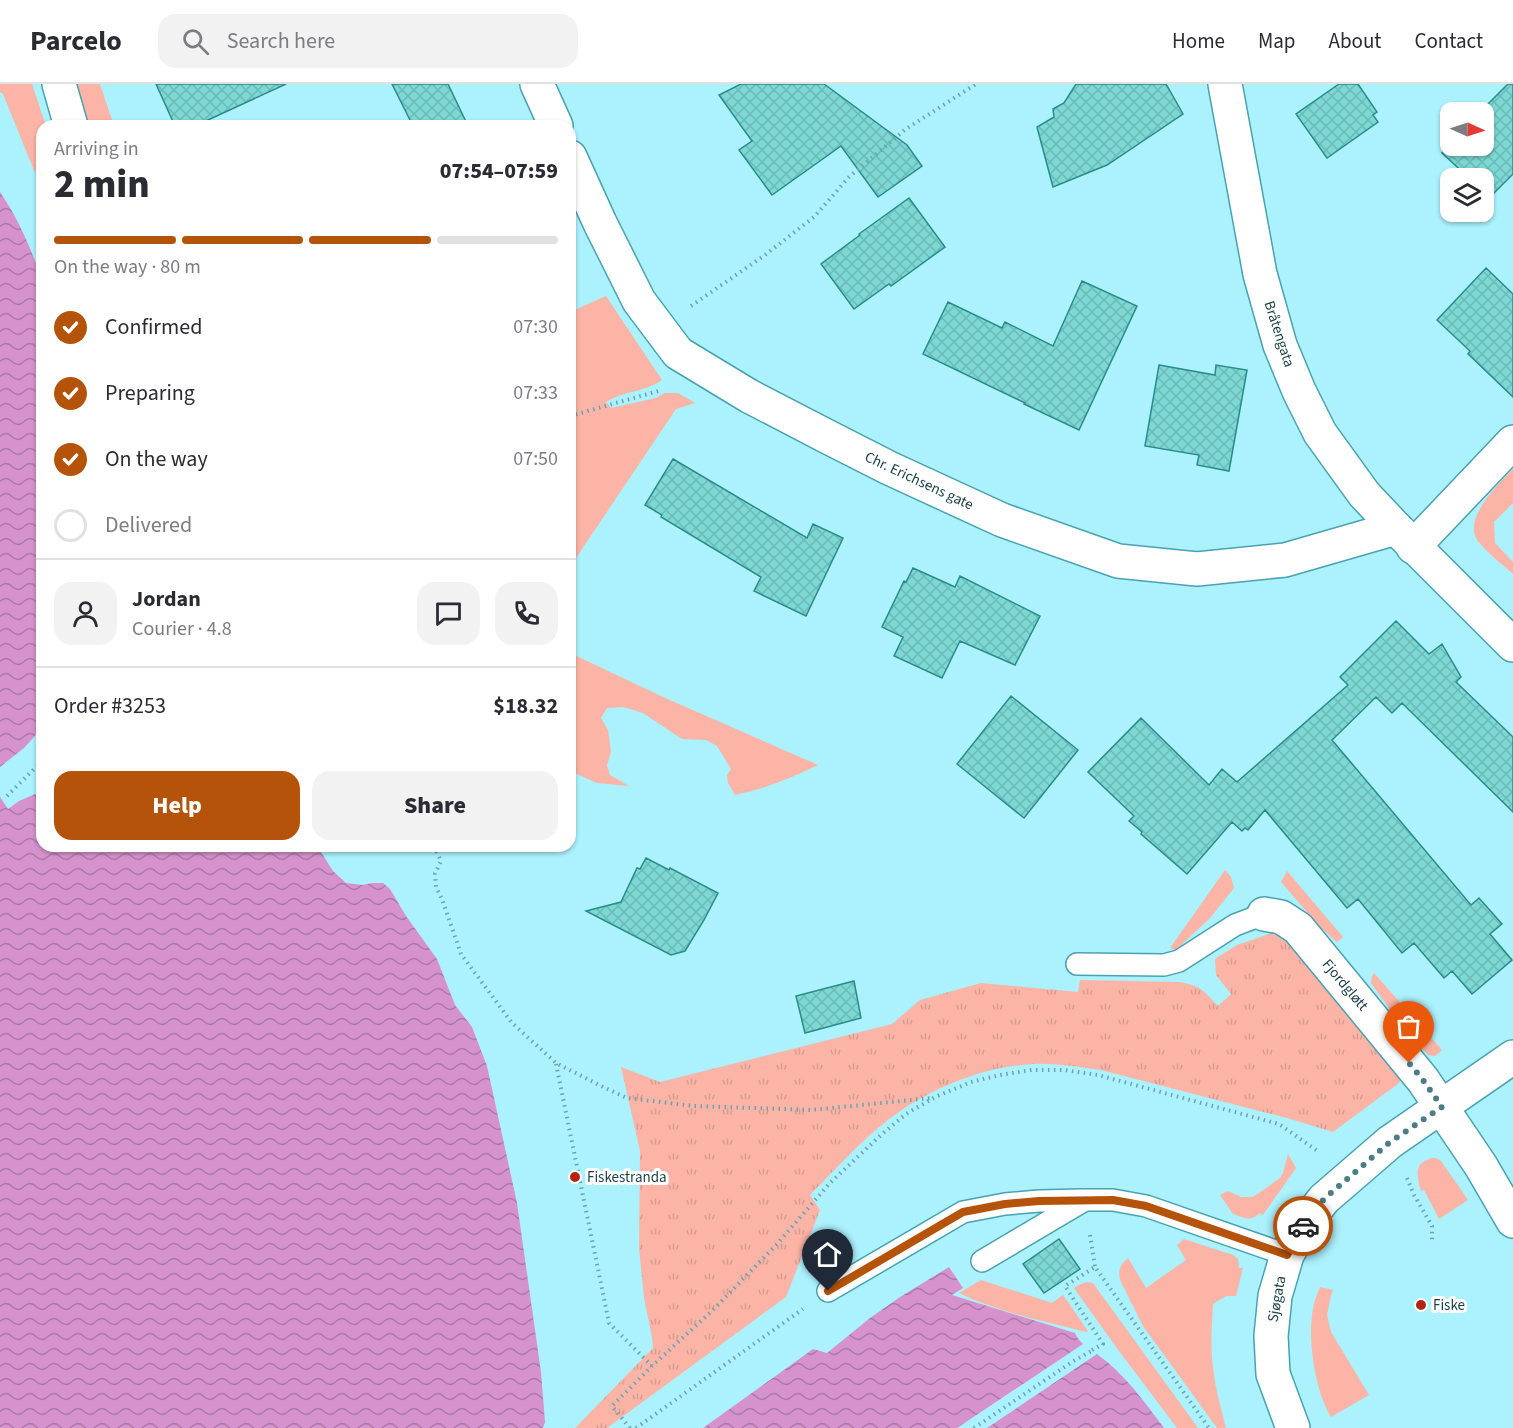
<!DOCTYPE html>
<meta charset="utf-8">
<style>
:root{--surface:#fff;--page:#f2f2f3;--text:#2b2b33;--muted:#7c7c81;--line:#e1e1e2;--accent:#b45309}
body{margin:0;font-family:"Source Sans 3",sans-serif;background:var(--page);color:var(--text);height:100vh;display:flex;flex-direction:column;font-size:22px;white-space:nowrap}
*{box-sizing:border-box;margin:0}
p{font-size:20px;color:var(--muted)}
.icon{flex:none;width:33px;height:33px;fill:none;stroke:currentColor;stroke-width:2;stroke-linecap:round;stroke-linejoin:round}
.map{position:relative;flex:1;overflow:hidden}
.panel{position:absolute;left:36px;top:36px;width:540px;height:732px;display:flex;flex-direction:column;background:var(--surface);border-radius:18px;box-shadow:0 2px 4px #0004}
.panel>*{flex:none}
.needle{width:39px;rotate:93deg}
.tools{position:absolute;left:1440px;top:18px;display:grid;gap:12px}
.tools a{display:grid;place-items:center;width:54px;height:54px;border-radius:12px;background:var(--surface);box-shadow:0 2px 4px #0004;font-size:30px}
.pin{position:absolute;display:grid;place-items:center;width:51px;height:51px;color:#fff;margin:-62px -26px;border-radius:50% 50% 50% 0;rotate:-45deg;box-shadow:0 0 6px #0007}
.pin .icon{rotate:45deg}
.courier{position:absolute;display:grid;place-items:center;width:60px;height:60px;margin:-30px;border:4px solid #b45309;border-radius:50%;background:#fff;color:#222;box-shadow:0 2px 8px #0007}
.headline em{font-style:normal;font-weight:800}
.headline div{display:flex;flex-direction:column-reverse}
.headline{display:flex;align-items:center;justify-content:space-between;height:102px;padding:0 18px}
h1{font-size:39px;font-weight:800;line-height:45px}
.bar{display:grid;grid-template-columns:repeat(4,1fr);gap:9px 6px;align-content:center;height:72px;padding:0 18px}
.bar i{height:8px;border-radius:4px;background:var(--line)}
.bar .on{background:var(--accent)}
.bar p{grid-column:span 4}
.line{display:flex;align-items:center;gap:15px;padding:0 18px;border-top:2px solid var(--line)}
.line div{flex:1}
.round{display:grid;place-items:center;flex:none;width:63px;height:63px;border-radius:18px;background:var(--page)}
ol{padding:0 18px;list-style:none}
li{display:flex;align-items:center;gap:18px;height:66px}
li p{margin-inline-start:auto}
li .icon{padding:6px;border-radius:50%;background:var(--accent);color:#fff;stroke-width:4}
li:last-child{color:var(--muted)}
li i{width:33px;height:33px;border:3px solid var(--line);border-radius:50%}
.primary-button{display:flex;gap:12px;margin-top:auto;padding:12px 18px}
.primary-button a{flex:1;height:69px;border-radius:18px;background:var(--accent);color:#fff;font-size:24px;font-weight:800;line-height:69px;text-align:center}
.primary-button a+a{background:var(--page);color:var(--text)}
header{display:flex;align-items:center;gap:36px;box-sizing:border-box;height:84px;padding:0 30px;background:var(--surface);border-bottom:2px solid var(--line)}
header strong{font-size:28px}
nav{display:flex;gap:33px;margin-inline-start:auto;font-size:21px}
.search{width:420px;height:54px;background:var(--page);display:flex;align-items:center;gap:15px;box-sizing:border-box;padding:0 21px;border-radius:18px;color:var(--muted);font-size:22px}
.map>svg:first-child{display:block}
.green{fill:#fcb4a6}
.park{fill:url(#park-tufts)}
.water{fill:url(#water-waves)}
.pier{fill:#acf1fe}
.building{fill:url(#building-cross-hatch);stroke:#2a8c88;stroke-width:1.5}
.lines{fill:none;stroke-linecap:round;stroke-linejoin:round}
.service-casing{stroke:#48a2b2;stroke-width:24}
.minor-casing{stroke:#48a2b2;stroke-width:36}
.tertiary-casing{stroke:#48a2b2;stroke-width:36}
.path{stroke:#6ca4ae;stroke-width:4;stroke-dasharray:1.5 4.5;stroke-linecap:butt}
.service{stroke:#fff;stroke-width:21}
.minor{stroke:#fff;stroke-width:33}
.tertiary{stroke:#fff;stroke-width:33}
.done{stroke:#4c7d86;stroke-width:6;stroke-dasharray:0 10.8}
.route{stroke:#b45309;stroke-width:8}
.poi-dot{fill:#b32512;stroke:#fff;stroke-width:2}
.labels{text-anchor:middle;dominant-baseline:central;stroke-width:6;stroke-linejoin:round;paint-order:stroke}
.street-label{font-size:15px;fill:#183e45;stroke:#fff}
.poi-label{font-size:15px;fill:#183e45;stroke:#fff;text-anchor:start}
</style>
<header>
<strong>Parcelo</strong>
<div class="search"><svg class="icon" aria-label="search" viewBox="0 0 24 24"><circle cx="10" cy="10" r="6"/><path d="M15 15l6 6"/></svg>Search here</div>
<nav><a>Home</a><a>Map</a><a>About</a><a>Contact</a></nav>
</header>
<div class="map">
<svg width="1513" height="1344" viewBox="0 0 1513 1344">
<defs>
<pattern id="park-tufts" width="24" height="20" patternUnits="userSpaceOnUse" patternTransform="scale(1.5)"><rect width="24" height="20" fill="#fcb4a6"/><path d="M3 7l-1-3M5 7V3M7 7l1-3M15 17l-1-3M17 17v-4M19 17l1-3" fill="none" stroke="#d79c90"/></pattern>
<pattern id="water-waves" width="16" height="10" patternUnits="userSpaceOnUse" patternTransform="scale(1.5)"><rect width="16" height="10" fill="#d592cc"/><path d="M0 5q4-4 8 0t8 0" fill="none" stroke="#ac79a7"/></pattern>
<pattern id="building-cross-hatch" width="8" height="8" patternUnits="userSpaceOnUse" patternTransform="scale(1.5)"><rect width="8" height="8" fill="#7dd8d3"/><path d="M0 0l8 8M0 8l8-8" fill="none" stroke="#6bbab6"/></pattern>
</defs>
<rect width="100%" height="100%" fill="#acf1fe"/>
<!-- green -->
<path class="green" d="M0,0H32L46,42H42V102L33,84L3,10L0,8Z
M75,0H100L114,42H89Z
M606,212L662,296C645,308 623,307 606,318L611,324L656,314L665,309H678L695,319L676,325L570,483V228Z
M1513,385V419L1494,438L1495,459L1513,478V490C1502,480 1487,469 1478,457C1461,436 1499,399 1513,385Z
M570,569L663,613L818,681C791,694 764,705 735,711L728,699L727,691L731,685L717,662L706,656L682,655L643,629L623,623L607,624L601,634L608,646L611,668L607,681L610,691L629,702L597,699L570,687Z
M1225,786L1231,793L1234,804L1210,834L1176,866L1170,864Z
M1287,787L1343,853L1337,858L1321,844L1281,798Z
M1374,889L1442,966L1435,972L1428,971L1396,934L1371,899L1372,892Z
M1288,1070L1296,1084L1263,1131L1260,1129C1250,1138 1245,1134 1233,1130L1220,1111L1228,1107L1241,1113H1253L1280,1094L1283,1089Z
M1431,1074H1436L1441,1077L1468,1116L1439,1135L1424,1106L1421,1107C1419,1099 1414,1085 1422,1079C1425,1076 1428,1076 1431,1074Z
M1184,1155L1233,1171L1238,1175L1239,1184H1243L1236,1212H1226L1213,1220C1212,1241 1210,1262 1213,1283C1215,1304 1221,1324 1226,1344H1217L1143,1242L1120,1196C1118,1185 1120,1181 1128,1174L1146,1204L1186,1176L1177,1161Z
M981,1196L1052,1219L1063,1211L1088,1247L1086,1248C1043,1237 998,1228 959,1209Z
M1087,1198L1093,1199L1198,1344H1177L1116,1263L1074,1204L1081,1200Z
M1320,1203L1333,1206L1331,1211L1327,1231L1331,1248L1369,1311L1331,1333C1315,1307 1307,1255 1313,1225C1314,1217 1317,1210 1320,1203Z"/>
<!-- park -->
<path class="park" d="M1275,848L1293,858L1403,989L1399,999L1333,1048L1287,1034L1101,986C1078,983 1055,979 1032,980C984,983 936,1002 896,1030C866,1051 836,1085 810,1111L820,1126L786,1213L607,1344H575L653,1264L652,1253L644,1214L639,1164L640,1067L621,983L660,998L892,940L920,916L981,899L1078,908L1080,896L1178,898C1200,901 1203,906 1218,922L1231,910L1216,891L1215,875L1237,861Z"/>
<!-- water -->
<path class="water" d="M0,108C18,134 31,165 42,195V644L24,664L0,683Z
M42,707V762H317L333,787L346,799L363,801L372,799H383L390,805L406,832L437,875L455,921L472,943L487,982L517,1119L541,1288L545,1338L543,1344H0V713L8,725L19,717Z
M949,1183L963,1204L952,1211L1075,1249C1079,1260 1093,1267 1102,1274C1125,1291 1147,1321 1164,1344H703L813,1265L827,1269L870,1234L900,1213Z"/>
<!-- pier -->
<path class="pier" d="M1083,1260L1097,1270L987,1344H957Z"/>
<!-- building -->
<path class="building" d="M156,0H286L195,42H175Z
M392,0H448L468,42H413Z
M741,0H824L907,61L922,82L878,113L841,62L772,111L739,66L752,57L719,11Z
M1076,0H1166L1183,30L1107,81L1053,103L1037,43L1054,33L1053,25L1064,19Z
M1339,0H1358L1377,28L1373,31L1378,38L1327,74L1296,30Z
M1508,0H1513V90L1489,114L1484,109V94H1469L1442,69L1450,59V62H1484V28H1480Z
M909,114L945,163L891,202L889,200L854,225L821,180L860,151L859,150Z
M1486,184L1513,210V313L1468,270L1470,267L1437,236Z
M1082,197L1137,222L1079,346L1024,320L1025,319L923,270L948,218L1002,244L1005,238L1053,262Z
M1159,281L1215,291L1216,281L1247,286L1229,387L1197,381L1199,371L1145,362Z
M673,375L807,454L813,440L843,454L806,532L754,507L761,493L661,433L662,431L645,421Z
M913,484L955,503L960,492L1040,532L1015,581L960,557L942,594L894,572L903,553L882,543L904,497L906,498Z
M1396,537L1429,570L1442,560L1461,593L1456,598L1513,653V728L1402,619L1392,629L1376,613L1332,656L1471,821L1479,814L1502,840L1490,850L1512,876L1472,910L1452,887L1444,894L1414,859L1402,869L1358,815L1347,824L1265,726L1248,746L1245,744L1242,747L1232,738L1187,790L1141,750L1142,748L1129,737L1134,732L1088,688L1141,634L1209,701L1222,685L1237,698L1348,601L1340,593Z
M1011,612L1078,666L1024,734L957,680Z
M646,774L669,786L670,784L718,809L704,836L685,867L671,871L586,827L621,818L637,784L640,785Z
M854,897L861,934L805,949L796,912Z
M1059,1155L1080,1185L1044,1209L1023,1180Z"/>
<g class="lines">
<defs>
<path id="service" d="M1077,880L1164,881L1179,877L1235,841L1264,830
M982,1177L1085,1116H1113L1146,1122L1287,1171
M828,1207L963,1128L1005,1120L1039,1117L1082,1116"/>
<path id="minor" d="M59,0L71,42
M537,0L556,42
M570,73L600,139L639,217L678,269L749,312L826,352L889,384L1002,436L1118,477L1197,485L1285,476L1396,444
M1413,463L1513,358
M1264,830L1281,833L1298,844L1423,996L1481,1082L1513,1137"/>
<path id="tertiary" d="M1225,0L1260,190L1280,261L1299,307L1320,349L1364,410L1396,444L1513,561
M1293,1344L1273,1290L1271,1252L1275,1212L1287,1171L1305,1139L1324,1115L1390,1058L1513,973"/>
</defs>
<!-- service casing -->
<use href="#service" class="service-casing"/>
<!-- minor casing -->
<use href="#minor" class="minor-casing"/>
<!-- tertiary casing -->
<use href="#tertiary" class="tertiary-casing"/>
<!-- path -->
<path class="path" d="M691,222L765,171L814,133L849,93L906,45L976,0
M570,332L662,306
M7,712L42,677
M434,762L441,777L435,790L436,803L442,815L461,870L512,939L556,979L605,1004L627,1014L694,1022L812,1026L931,1014
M556,980L609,1239L652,1282
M1407,1094L1414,1111L1432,1142V1158
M1090,1151L1095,1183
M1092,1266L1103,1260L1065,1202L1095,1183L1209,1344
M630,1344L612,1322L652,1282L713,1226L777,1160L830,1099L881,1051L906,1030L935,1013L971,998L1000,991L1032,986H1064L1098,991L1279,1040L1319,1068
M636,1344L803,1225
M974,1344L1072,1278L1093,1266"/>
<!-- service -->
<use href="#service" class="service"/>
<!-- minor -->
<use href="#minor" class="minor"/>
<!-- tertiary -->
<use href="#tertiary" class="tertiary"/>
</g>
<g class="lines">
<!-- done -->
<path class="done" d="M1303,1142L1324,1115L1390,1058L1442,1023L1423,996L1409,979"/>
<!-- route -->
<path class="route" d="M828,1207L963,1128L1005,1120L1039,1117L1113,1116L1146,1122L1287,1171L1303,1142"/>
</g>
<!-- markers -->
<g class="poi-dot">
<circle cx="575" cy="1093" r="6"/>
<circle cx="1421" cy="1221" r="6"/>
</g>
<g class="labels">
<!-- street labels -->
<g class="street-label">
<text transform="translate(1279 250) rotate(72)">Bråtengata</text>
<text transform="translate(919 397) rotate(25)">Chr. Erichsens gate</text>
<text transform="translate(1345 901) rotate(50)">Fjordgløtt</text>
<text transform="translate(1277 1215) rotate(-80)">Sjøgata</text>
</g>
<!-- poi labels -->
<g class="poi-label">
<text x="587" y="1093">Fiskestranda</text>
<text x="1433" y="1221">Fiske</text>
</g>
</g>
</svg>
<div class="tools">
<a><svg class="needle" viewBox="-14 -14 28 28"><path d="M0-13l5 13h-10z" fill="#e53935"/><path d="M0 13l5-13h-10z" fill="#7c7c81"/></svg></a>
<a><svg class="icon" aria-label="layers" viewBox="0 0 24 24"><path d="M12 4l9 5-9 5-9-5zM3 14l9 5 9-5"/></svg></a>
</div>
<div class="pin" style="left:1409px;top:979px;background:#ea580c"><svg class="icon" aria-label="bag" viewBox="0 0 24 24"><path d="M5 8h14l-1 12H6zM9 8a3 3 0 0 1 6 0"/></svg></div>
<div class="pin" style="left:828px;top:1207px;background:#1f2937"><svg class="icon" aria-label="home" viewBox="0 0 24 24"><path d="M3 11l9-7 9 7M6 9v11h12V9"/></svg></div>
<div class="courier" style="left:1303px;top:1142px"><svg class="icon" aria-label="car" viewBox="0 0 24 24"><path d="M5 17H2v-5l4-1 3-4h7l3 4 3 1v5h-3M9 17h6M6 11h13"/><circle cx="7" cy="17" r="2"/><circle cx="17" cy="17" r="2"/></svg></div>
<section class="panel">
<div class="headline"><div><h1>2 min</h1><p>Arriving in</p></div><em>07:54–07:59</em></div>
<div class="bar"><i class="on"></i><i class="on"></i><i class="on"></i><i></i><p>On the way · 80 m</p></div>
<ol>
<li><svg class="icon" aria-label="check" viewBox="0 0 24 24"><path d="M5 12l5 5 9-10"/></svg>Confirmed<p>07:30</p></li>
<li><svg class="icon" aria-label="check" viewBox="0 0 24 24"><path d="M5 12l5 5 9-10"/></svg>Preparing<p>07:33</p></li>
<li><svg class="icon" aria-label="check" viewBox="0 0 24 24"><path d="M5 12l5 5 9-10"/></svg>On the way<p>07:50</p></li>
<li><i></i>Delivered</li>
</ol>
<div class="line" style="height:108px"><a class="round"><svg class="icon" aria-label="person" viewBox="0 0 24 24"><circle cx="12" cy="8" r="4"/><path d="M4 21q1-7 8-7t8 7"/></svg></a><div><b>Jordan</b><p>Courier · 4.8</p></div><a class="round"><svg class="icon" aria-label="chat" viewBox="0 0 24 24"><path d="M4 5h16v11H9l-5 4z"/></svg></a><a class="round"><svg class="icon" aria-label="phone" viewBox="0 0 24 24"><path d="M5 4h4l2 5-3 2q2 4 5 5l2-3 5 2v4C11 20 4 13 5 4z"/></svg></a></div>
<div class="line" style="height:78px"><div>Order #3253</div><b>$18.32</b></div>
<div class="primary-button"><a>Help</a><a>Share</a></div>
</section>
</div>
